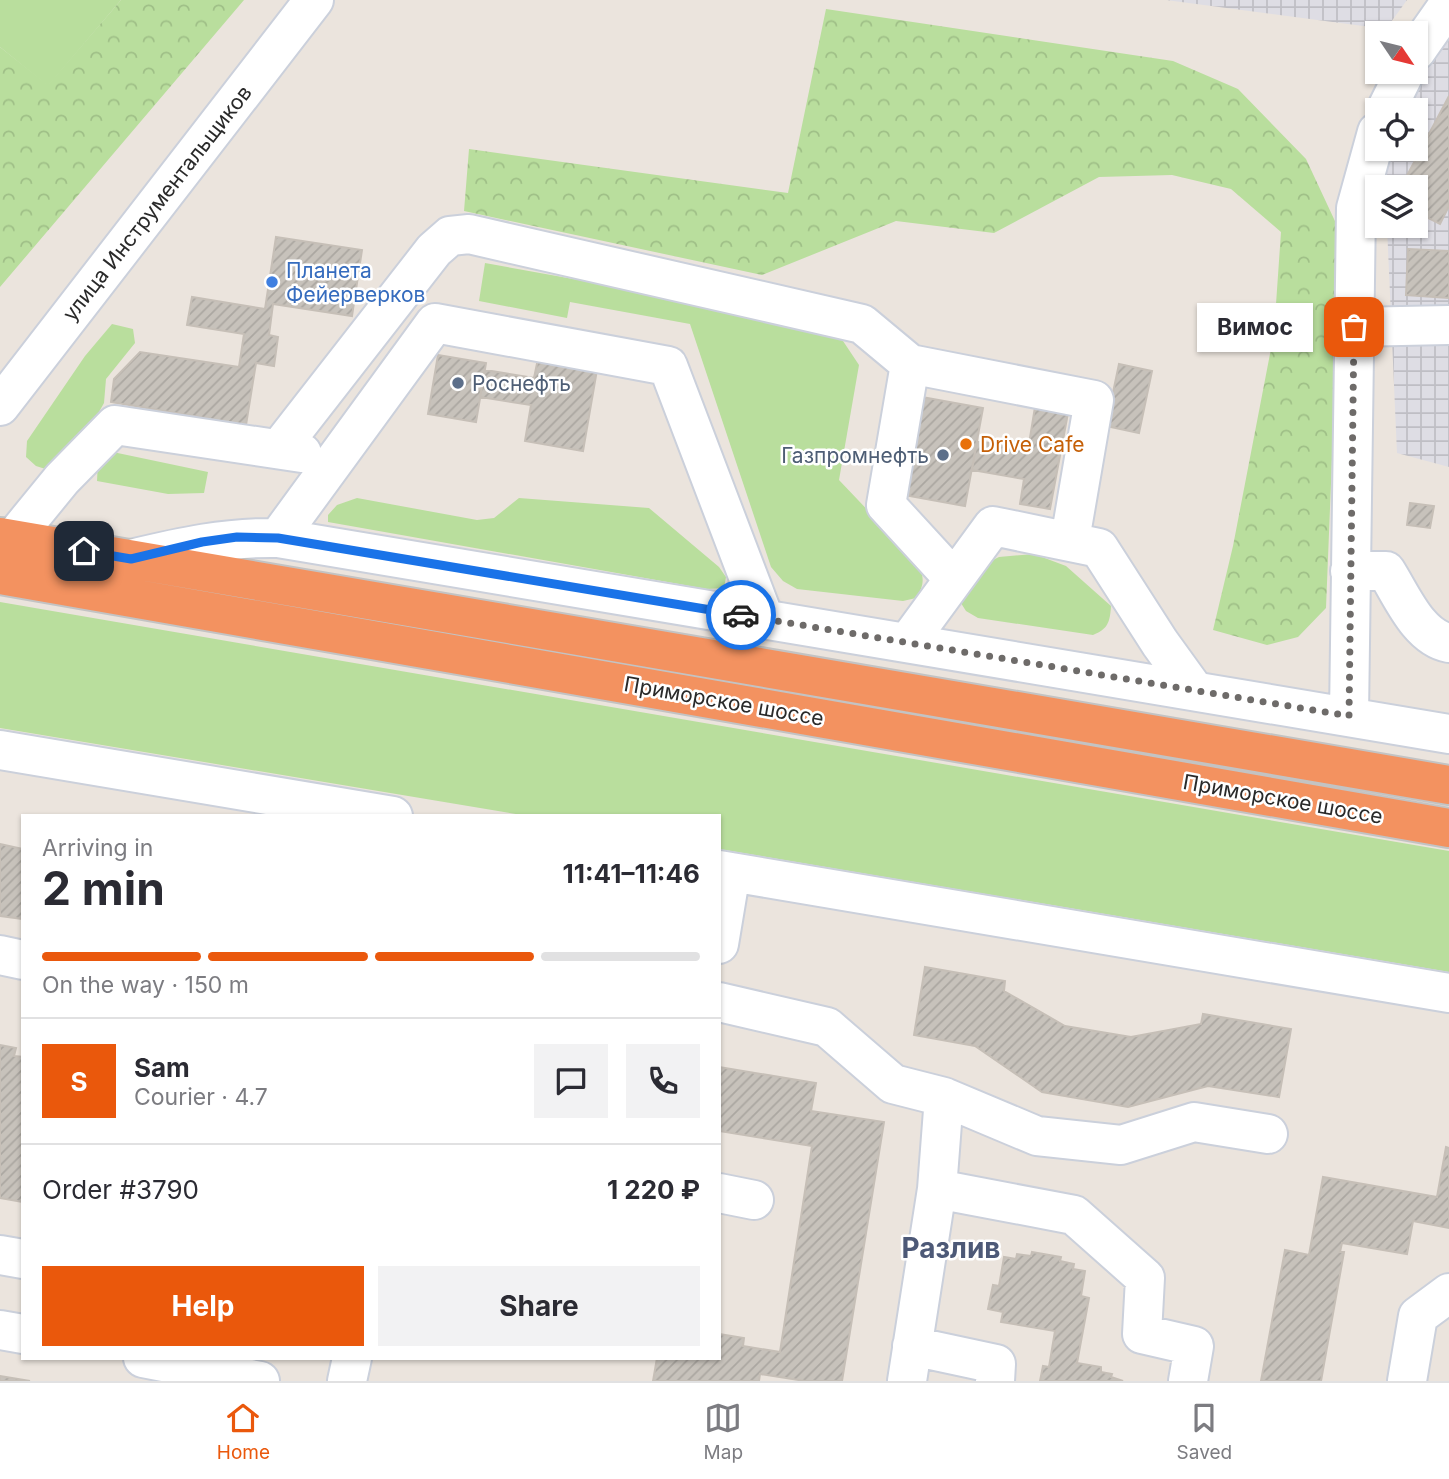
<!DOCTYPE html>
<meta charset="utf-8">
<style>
:root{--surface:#fff;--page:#f2f2f3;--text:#2b2b33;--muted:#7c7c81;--line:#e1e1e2;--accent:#ea580c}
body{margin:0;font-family:Inter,sans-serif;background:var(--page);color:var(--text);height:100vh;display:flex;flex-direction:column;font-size:26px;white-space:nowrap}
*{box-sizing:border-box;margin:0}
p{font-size:23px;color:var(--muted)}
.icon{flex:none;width:38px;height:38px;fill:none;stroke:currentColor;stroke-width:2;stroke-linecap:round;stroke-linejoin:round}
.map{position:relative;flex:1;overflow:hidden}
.details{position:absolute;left:21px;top:814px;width:700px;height:546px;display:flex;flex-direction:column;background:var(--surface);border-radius:0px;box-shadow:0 2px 5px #0004}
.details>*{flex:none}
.needle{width:46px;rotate:125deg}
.buttons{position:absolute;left:1365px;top:21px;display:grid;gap:14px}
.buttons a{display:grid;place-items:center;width:63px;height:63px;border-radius:0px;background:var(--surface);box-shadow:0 2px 5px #0004;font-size:35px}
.pin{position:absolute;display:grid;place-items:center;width:60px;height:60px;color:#fff;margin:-30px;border-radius:14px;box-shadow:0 4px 10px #0006}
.courier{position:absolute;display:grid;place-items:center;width:70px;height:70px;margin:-35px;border:5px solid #1a73e8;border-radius:50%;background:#fff;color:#222;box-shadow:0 2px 9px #0007}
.bubble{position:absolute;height:49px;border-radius:0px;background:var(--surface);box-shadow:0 2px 5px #0004;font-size:23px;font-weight:700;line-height:49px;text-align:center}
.headline em{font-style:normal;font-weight:700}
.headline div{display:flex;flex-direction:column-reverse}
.headline{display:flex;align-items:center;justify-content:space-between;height:119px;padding:0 21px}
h1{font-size:46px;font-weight:700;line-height:52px}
.bar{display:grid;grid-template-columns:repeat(4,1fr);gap:10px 7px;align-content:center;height:84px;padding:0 21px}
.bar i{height:9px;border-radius:5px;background:var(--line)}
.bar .on{background:var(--accent)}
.bar p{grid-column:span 4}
.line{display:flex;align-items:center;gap:18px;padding:0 21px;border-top:2px solid var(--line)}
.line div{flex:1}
.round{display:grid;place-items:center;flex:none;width:74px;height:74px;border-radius:0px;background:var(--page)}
.cta{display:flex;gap:14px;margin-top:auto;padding:14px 21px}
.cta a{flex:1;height:80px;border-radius:0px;background:var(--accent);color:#fff;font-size:28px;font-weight:700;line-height:80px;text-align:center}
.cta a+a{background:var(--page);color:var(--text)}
.tab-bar{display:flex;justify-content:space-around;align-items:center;height:98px;border-top:2px solid var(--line);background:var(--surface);font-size:19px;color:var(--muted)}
.tab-bar a{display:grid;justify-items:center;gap:4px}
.tab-bar .on{color:var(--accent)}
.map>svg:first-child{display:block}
.industrial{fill:url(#industrial-grid)}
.grass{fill:#b9de9d}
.forest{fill:url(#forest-crowns)}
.building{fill:url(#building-hatch);stroke:#c6bfb7;stroke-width:2}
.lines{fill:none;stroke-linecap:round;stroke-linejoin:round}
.minor-casing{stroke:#cbd0db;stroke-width:42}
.highway-casing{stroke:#c3c3c3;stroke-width:42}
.minor{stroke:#fff;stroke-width:38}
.highway{stroke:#f39260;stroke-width:38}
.done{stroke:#6e6b69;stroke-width:7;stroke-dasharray:0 12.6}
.route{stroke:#1a73e8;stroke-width:9}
.shop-dot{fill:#3f7fe0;stroke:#fff;stroke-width:2.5}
.service-dot{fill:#5c6f8a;stroke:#fff;stroke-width:2.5}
.food-dot{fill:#e8710a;stroke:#fff;stroke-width:2.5}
.labels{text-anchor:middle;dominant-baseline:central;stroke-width:5;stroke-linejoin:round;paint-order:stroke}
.street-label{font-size:21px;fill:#2a2a2a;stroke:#fff}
.shop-label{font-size:21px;fill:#366cbe;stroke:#fff;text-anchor:start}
.service-label{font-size:21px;fill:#4e5e75;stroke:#fff;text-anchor:start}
.food-label{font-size:21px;fill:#c56008;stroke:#fff;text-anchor:start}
.district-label{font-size:28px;font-weight:bold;fill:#4d5977;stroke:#fff}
</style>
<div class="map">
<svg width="1449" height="1381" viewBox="0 0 1449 1381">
<defs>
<pattern id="industrial-grid" width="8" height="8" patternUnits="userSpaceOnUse" patternTransform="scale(1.75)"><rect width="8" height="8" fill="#dedde4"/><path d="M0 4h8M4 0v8" fill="none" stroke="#bfbec4"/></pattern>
<pattern id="forest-crowns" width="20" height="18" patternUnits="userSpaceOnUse" patternTransform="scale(1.75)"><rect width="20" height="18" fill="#b9de9d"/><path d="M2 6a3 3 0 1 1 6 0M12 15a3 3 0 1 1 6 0" fill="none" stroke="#9fbf87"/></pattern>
<pattern id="building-hatch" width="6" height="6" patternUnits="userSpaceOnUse" patternTransform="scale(1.75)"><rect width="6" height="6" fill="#c7c2bb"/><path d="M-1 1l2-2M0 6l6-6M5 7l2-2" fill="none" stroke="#aba7a1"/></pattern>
</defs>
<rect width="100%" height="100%" fill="#ebe4dd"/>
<!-- industrial -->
<path class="industrial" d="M1166,0H1407L1386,29Z
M1449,24V467L1397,453L1387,226H1416V187H1386L1389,149H1416V110H1399Z"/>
<!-- grass -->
<path class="grass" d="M0,0H121L48,86L0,47Z
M485,263L751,311L841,338L859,365L839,480L915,560C924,574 926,583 916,598L903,601L797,589L783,581L771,567L690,324L570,302L567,318L479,301Z
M112,324L133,329L135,343L106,379L104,403L77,451L55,472L36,466L26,457L27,441L85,356Z
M108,451L208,472L204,493L168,494L97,481L98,461Z
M357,498L477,520L494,518L519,498L649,508L719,567L726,577L724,588L707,589L328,522V515L337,505Z
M1034,554L1066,566L1111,606C1110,622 1108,629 1093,635L978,618L966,611L959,600L964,574L999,557Z
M0,602L1449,851V972L719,849V816L522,815L0,728Z"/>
<!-- forest -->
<path class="forest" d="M121,0H244L0,287V47L48,85Z
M826,9L1173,61L1238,89L1306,159L1341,234L1326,608L1298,637L1267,645L1213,630L1233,546L1274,333L1281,232L1231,189L1172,175L1099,177L994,233L896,221L762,275L464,211L469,149L788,193Z"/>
<!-- building -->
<path class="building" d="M1449,96V206L1440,224L1416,212V187H1401Z
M276,237L362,250L352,316L273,304L269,335L278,337L274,366L256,363L246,425L111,402L114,379L140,352L239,367L244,334L187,325L192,297L265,309Z
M1408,249L1449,251V298L1406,295Z
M539,354L598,364L583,451L525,441L531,405L480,397L485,370L534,378Z
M438,355L486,363L476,422L428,414Z
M1119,364L1152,371L1139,433L1106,426Z
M922,397L983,408L965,506L904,495Z
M1035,407L1068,413L1050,509L1020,504L1024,479L972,470L977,441L1028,450Z
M1410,503L1434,506L1430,528L1407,525Z
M0,844L23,849V919L0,916Z
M925,967L1005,981L1004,991L1065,1026L1131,1037L1201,1024L1203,1014L1291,1029L1279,1097L1208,1086L1128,1107L1042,1092L975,1046L914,1035Z
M0,1045L16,1048L14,1056L23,1057V1202L0,1198Z
M719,1067L816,1083L811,1111L884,1122L842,1381H805L760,1374L759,1381H653L657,1358H719V1334L744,1338L743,1346L780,1352L812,1146L719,1131Z
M1446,1147L1449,1148V1228L1413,1221L1407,1254L1342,1243L1340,1252H1344L1321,1381H1261L1285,1250L1309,1255L1323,1177L1437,1197Z
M1032,1252L1061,1257L1060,1261L1074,1264L1073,1269L1085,1271L1081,1296L1089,1298L1077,1363L1101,1367V1372L1112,1374L1111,1377L1123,1381H1040L1043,1366L1049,1367L1055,1331L1001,1322L1003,1312L988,1309L993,1285L999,1286L1004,1257L1016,1259L1017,1254L1031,1256Z
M0,1376L30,1381H0Z"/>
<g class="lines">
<defs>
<path id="minor" d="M1416,51L1449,4
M1386,110L1405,72
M1354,327L1449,325
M910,364L886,505L954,579
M0,406L314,0
M279,449L434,250L450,236L469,234L862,324L910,364L1094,400L1070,540
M278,538L435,323L668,366L764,618
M13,539L62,479L115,425L302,453
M131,559C181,547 226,537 278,538L1449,734
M1350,571H1386C1402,596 1418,637 1449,643
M908,642L993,526L1099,548L1160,643L1194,690
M1349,716L1356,208L1377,132
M0,750L393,816
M719,870L1449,993
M719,944L731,872
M0,955L23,960
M719,1002L827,1027L893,1084L944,1097L937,1189L907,1381
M944,1097L1037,1136L1121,1145L1194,1122L1268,1134
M937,1189L1074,1215L1145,1278L1142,1334L1194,1346L1188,1381
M719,1193L754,1200
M0,1255L23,1259
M0,1330L23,1334
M912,1346L996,1364L995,1381
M143,1358L260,1381
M347,1381L352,1358
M1407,1381L1418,1316L1449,1293"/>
<path id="highway" d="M0,537L1449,785
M0,575L1449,828"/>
</defs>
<!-- minor casing -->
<use href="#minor" class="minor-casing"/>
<!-- highway casing -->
<use href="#highway" class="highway-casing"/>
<!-- minor -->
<use href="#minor" class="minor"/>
<!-- highway -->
<use href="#highway" class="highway"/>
</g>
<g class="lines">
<!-- done -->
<path class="done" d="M741,615L1349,716L1354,327"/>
<!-- route -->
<path class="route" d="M84,551L131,559L202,542L237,537L278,538L741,615"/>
</g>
<!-- markers -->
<circle class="shop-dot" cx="272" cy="282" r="7"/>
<g class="service-dot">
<circle cx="458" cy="383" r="7"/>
<circle cx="943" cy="455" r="7"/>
</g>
<circle class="food-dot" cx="966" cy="444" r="7"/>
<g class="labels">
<!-- street labels -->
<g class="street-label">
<text transform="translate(157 203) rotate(-52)">улица Инструментальщиков</text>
<text transform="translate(724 701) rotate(10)">Приморское шоссе</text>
<text transform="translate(1283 799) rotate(10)">Приморское шоссе</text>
</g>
<!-- shop labels -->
<g class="shop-label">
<text x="286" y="270">Планета<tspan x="286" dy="24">Фейерверков</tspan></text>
</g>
<!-- service labels -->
<g class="service-label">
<text x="472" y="383">Роснефть</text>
<text x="929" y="455" text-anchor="end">Газпромнефть</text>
</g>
<!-- food labels -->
<g class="food-label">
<text x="980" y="444">Drive Cafe</text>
</g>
<!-- district labels -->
<g class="district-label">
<text x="951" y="1248">Разлив</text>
</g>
</g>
</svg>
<div class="buttons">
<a><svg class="needle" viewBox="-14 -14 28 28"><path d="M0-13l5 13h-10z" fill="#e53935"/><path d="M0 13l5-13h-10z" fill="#7c7c81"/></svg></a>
<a><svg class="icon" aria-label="locate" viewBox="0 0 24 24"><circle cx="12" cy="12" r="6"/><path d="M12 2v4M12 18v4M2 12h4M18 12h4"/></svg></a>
<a><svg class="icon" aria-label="layers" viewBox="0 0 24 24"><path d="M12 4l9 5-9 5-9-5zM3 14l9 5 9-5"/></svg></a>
</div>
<div class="pin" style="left:1354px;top:327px;background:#ea580c"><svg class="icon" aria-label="bag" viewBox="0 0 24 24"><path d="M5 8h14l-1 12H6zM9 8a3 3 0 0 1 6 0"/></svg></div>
<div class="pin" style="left:84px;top:551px;background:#1f2937"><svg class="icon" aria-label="home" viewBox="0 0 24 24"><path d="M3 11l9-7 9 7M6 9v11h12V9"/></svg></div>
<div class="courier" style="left:741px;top:615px"><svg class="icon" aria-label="car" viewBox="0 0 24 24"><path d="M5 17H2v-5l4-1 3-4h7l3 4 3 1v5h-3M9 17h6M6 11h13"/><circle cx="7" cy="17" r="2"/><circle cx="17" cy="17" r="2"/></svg></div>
<div class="bubble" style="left:1197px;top:303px;width:116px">Вимос</div>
<section class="details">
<div class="headline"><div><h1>2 min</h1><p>Arriving in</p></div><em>11:41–11:46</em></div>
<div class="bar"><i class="on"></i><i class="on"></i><i class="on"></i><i></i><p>On the way · 150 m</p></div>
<div class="line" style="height:126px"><b class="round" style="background:var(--accent);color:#fff">S</b><div><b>Sam</b><p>Courier · 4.7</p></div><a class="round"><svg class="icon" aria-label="chat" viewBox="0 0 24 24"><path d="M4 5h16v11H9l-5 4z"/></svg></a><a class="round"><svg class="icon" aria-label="phone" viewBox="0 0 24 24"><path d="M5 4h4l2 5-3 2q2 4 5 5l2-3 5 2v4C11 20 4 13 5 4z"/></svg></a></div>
<div class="line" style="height:91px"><div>Order #3790</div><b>1 220 ₽</b></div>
<div class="cta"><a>Help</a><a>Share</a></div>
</section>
</div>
<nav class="tab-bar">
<a class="on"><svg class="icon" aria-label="home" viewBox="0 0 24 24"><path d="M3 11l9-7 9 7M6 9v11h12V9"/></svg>Home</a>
<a><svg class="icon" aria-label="map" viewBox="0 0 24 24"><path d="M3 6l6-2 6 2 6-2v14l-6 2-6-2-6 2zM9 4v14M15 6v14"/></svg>Map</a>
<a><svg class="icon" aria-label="saved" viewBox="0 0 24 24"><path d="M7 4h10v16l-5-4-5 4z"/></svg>Saved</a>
</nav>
